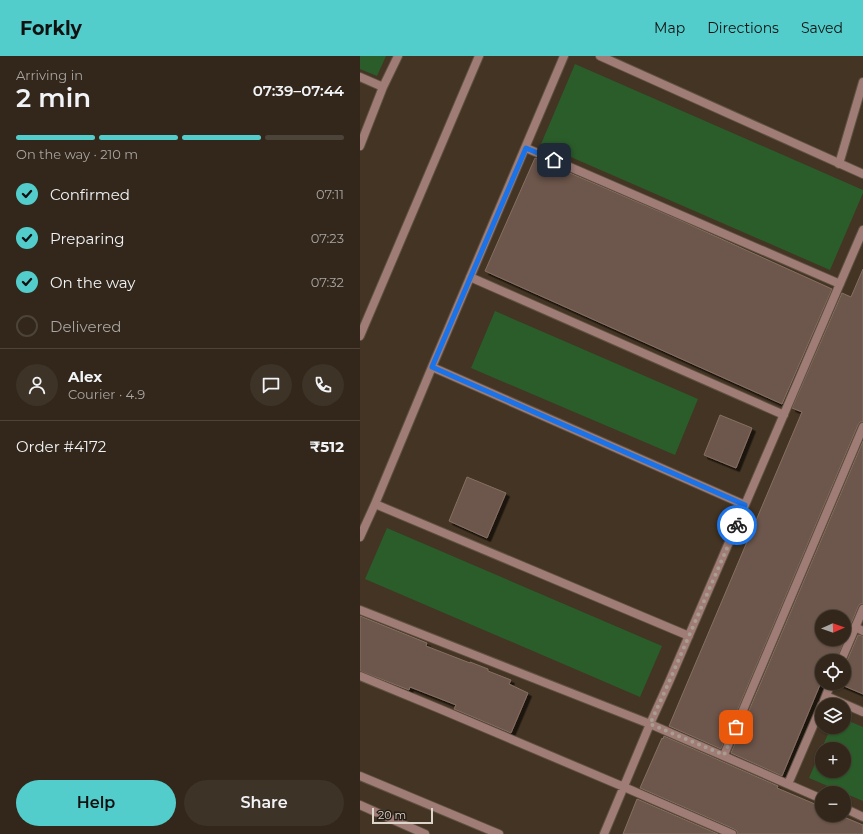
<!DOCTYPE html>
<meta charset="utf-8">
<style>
:root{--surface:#32271a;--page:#3d3327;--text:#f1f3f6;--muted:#a8a5a2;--line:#4d4439;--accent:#53cdcb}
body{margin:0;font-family:Montserrat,sans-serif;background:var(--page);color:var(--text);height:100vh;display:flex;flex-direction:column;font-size:15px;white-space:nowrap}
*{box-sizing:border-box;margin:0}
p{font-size:13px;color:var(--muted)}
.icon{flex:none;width:22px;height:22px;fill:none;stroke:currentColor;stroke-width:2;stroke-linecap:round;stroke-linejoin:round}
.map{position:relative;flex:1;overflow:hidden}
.panel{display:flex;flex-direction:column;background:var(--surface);width:360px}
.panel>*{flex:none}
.needle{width:26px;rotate:88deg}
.fabs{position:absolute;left:455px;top:554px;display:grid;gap:8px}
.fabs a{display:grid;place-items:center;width:36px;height:36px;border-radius:50%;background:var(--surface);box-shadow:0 1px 3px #0004,0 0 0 1px var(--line);font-size:20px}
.scale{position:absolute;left:12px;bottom:10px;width:61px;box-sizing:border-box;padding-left:4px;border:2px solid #ded5ca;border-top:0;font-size:11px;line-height:14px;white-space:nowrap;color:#ded5ca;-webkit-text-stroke:3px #241d15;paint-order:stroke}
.pin{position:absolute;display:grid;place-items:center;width:34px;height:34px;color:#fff;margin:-17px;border-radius:8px;box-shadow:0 2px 6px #0006}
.courier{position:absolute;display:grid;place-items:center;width:40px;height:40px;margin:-20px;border:3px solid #1a73e8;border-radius:50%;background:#fff;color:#222;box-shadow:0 1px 5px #0007}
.head em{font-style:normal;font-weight:600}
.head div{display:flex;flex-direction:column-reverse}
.head{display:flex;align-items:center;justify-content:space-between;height:68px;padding:0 16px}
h1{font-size:26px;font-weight:600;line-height:30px}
.bar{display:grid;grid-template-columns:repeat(4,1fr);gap:6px 4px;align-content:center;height:48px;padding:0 16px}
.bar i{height:5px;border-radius:3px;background:var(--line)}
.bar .selected{background:var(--accent)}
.bar p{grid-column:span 4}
.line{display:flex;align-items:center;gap:10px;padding:0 16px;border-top:1px solid var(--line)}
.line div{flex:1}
.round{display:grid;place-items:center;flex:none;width:42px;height:42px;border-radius:21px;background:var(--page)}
ol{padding:0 16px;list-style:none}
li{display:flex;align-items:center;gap:12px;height:44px}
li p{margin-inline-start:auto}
li .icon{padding:4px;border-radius:50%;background:var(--accent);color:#111;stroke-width:4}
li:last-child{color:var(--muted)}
li i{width:22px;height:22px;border:2px solid var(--line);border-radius:50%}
.button{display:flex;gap:8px;margin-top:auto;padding:8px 16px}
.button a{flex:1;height:46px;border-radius:24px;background:var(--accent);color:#111;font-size:16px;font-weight:600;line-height:46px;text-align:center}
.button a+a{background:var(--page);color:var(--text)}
header{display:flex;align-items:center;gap:24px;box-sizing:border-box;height:56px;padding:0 20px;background:var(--accent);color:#111}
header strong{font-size:19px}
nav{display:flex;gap:22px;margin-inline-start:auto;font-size:14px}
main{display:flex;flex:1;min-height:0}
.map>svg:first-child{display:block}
.green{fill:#2b5d2a;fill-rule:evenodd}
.building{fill:#6d574b;stroke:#866f62;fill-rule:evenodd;filter:url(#shadow)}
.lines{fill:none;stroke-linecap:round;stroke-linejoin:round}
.service-casing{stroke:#5f5141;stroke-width:10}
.minor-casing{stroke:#5f5141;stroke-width:10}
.tertiary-casing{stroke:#5f5141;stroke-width:10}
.service{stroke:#a07c76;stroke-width:8}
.minor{stroke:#a07c76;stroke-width:8}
.tertiary{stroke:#a07c76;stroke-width:8}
.done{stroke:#a89d90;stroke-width:4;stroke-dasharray:0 7.2}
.route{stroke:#1a73e8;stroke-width:5}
</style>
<header>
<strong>Forkly</strong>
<nav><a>Map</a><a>Directions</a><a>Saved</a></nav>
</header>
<main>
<section class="panel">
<div class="head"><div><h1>2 min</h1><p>Arriving in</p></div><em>07:39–07:44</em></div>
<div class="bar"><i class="selected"></i><i class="selected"></i><i class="selected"></i><i></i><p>On the way · 210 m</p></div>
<ol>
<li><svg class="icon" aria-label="check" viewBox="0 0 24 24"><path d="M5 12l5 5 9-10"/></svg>Confirmed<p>07:11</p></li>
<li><svg class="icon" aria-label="check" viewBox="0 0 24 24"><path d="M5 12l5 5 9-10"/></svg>Preparing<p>07:23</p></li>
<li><svg class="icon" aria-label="check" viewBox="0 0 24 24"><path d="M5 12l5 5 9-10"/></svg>On the way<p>07:32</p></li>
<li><i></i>Delivered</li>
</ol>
<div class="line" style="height:72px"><a class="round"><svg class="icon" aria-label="person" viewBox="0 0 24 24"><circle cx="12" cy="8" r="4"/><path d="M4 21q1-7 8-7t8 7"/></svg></a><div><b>Alex</b><p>Courier · 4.9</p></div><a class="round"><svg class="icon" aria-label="chat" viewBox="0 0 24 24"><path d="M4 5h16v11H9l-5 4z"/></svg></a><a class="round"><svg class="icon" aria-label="phone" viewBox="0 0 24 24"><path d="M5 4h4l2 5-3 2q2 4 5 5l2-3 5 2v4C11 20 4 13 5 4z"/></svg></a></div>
<div class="line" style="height:52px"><div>Order #4172</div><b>₹512</b></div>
<div class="button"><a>Help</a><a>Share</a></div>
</section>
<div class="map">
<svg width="503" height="778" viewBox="0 0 503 778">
<defs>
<filter id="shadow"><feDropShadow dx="3.5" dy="3.5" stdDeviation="0" flood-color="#0009"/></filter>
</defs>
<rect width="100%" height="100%" fill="#433423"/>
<!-- green -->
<path class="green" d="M0,0H26L17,20L0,13Z
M215,8L503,134V137L470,214L181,88Z
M135,255L338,343L315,399L111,312Z
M27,472L302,590L280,641L5,523Z
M484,663L503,671V745L449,722L471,671H484ZM462,693H484V715H462Z"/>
<!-- building -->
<path class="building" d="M175,102L324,166L472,233L422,348L125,215Z
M503,213V366H500L498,369L361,693L309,670L442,356L432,352L482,237L491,241Z
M360,359L392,372L376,412L344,399Z
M503,385V548H500L498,551L476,605H462V624L422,720L371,697ZM462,561H484V583H462Z
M107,421L146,437L127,482L89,465Z
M0,560L67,587L66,590L110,607V606L128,613V615L151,624L149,628L168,637L151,677L94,653L96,649L50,631L49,634L0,615Z
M498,579L503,580V638L477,627H484V610L486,607Z
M304,680L418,730L417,732L462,751V759H479L503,769V778H377V775L374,773L280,732L302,682L303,683Z
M277,743L358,778H263Z"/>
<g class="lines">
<defs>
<path id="service" d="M479,108L503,26
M495,571L503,575
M364,699L503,371
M264,731L372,778"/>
<path id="minor" d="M240,0L503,118
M0,21L23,31
M0,90L23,31L38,0
M166,92L480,228
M110,221L424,359
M0,280L119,0
M72,311L385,449
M15,448L329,580
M0,481L15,448L72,311L204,0
M0,554L290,668L462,743
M481,605L503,553
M0,620L80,653L264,731
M466,640L503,656
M464,645L471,627
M428,728L462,649
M484,752L503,761
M244,778L290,668L309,626L503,174"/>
<path id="tertiary" d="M0,720L139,778
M0,749L65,778"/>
</defs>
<!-- service casing -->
<use href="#service" class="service-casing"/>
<!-- minor casing -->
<use href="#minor" class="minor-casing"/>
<!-- tertiary casing -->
<use href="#tertiary" class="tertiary-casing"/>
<!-- service -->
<use href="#service" class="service"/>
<!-- minor -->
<use href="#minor" class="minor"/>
<!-- tertiary -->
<use href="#tertiary" class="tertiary"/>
</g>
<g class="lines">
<!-- done -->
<path class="done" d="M376,671L364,699L290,668L309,626L377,469"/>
<!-- route -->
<path class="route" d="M194,104L166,92L72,311L385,449L377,469"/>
</g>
</svg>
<div class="fabs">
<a><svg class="needle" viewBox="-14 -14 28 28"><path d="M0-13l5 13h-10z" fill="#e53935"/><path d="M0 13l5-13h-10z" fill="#a8a5a2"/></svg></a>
<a><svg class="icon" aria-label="locate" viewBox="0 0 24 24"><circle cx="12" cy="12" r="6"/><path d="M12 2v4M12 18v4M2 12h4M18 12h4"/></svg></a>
<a><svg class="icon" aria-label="layers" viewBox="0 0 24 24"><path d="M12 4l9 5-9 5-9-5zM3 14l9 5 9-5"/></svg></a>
<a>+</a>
<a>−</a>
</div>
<div class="scale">20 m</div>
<div class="pin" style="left:376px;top:671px;background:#ea580c"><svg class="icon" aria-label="bag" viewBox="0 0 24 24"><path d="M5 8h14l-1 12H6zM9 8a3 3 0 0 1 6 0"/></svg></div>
<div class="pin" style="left:194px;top:104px;background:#1f2937"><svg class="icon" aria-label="home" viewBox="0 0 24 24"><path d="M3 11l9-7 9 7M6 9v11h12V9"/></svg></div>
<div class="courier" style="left:377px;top:469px"><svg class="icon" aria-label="bike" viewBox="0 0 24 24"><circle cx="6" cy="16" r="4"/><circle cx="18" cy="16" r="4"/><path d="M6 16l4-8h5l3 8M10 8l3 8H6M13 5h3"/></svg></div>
</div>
</main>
